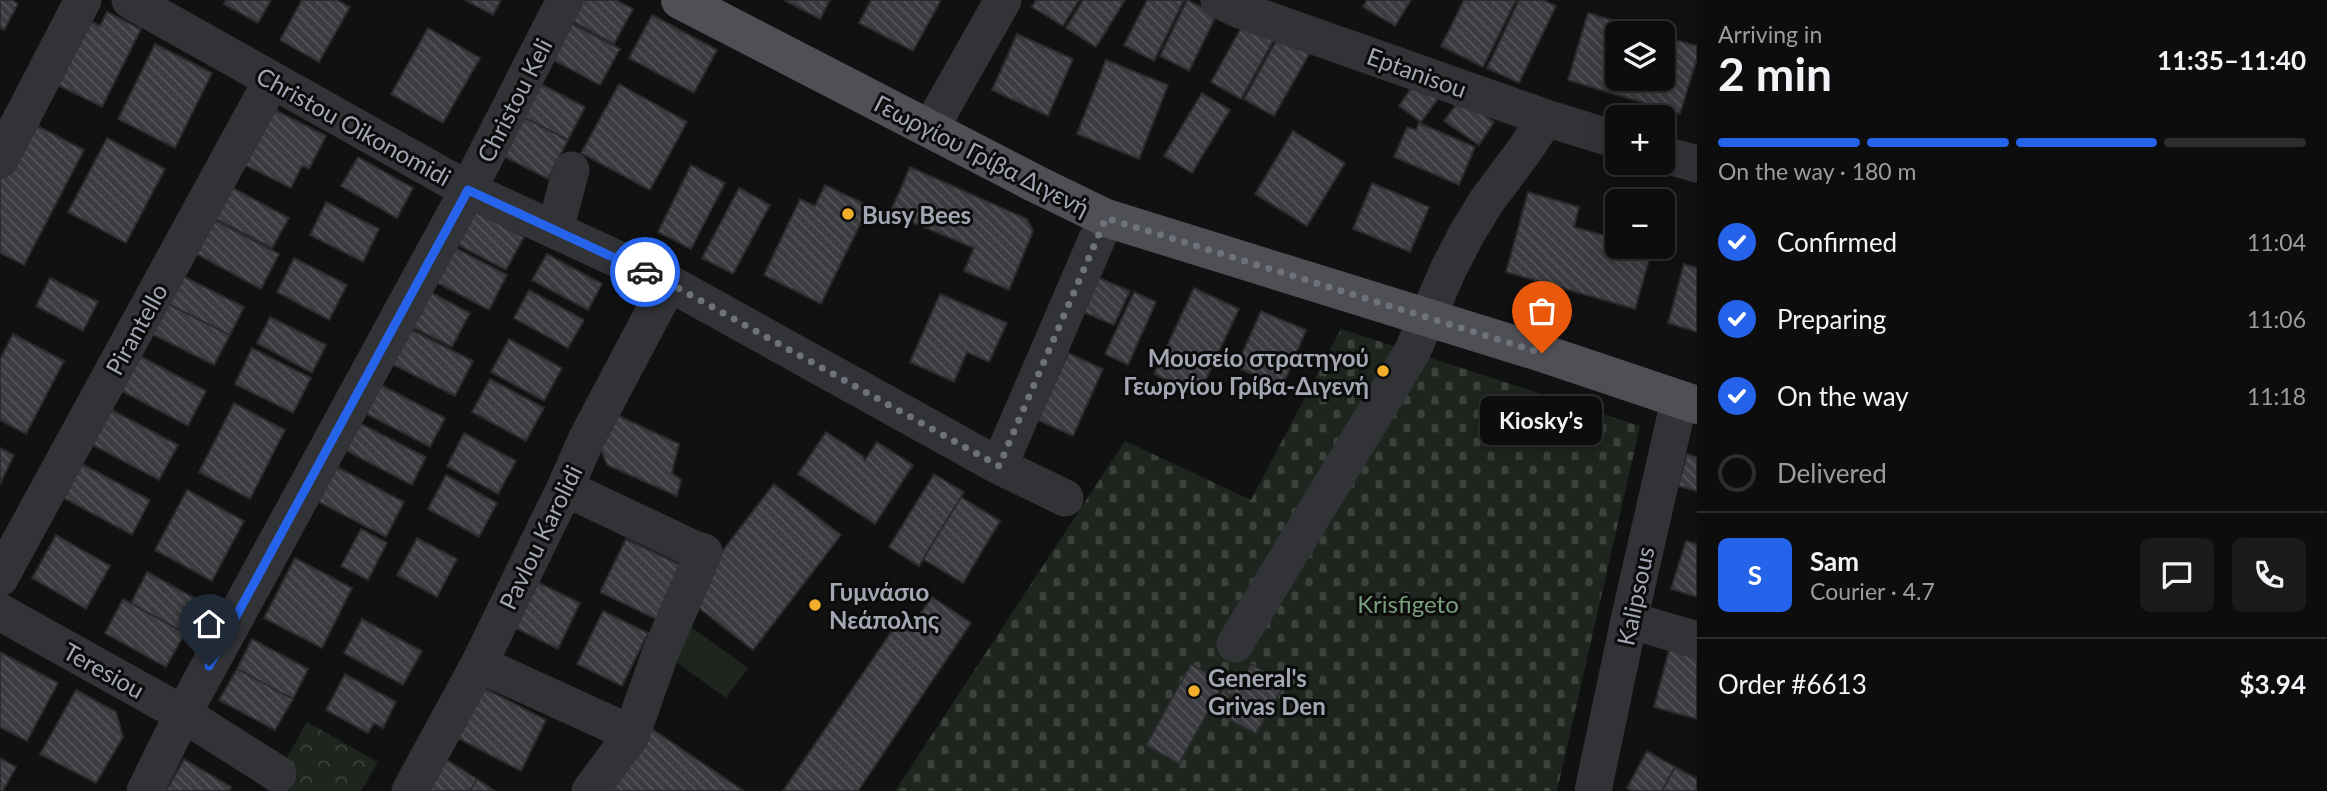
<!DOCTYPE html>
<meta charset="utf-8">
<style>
:root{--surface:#0d0d0e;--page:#1b1b1c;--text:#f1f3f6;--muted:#9a9c9e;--line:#2d2d2e;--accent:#2563eb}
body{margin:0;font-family:Lato,sans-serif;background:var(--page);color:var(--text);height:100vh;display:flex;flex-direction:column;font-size:26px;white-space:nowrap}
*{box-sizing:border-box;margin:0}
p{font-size:23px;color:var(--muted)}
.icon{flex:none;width:38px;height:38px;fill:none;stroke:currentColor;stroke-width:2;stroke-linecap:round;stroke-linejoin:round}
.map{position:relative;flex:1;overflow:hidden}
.side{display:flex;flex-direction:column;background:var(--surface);width:630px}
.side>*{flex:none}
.controls{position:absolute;left:1605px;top:21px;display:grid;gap:14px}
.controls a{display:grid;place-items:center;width:70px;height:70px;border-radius:10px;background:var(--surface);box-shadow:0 4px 18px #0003,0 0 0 2px var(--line);font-size:35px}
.pin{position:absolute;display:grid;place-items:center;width:60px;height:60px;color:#fff;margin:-72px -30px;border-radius:50% 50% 50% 0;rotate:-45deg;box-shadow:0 0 7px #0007}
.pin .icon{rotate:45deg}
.courier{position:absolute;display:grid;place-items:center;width:70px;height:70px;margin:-35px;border:5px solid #2563eb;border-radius:50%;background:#fff;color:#222;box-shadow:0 2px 9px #0007}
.bubble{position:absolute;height:49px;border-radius:10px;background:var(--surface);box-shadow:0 4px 18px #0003,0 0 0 2px var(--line);font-size:23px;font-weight:700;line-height:49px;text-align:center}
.overview em{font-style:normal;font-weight:700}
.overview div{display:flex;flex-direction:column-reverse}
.overview{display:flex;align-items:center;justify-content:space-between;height:119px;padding:0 21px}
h1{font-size:46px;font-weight:700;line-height:52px}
.bar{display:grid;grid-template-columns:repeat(4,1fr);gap:10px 7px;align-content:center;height:84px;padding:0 21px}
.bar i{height:9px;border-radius:5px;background:var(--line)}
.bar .current{background:var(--accent)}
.bar p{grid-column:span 4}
.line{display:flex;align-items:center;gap:18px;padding:0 21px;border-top:2px solid var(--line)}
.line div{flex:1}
.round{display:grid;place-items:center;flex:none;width:74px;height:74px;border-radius:10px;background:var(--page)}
ol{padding:0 21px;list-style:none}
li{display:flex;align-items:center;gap:21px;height:77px}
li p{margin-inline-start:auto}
li .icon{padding:7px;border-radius:50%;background:var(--accent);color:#fff;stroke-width:4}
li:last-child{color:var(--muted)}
li i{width:38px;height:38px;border:4px solid var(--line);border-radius:50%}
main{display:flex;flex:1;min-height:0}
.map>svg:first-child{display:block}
.green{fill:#1d251e}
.forest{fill:url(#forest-crowns)}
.cemetery{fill:url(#cemetery-stones)}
.building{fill:url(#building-back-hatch);stroke:#2b2b2e;stroke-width:2}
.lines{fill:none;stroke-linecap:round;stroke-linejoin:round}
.minor{stroke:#323337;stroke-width:37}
.major{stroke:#4e5056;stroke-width:38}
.done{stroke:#6f727b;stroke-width:7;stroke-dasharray:0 12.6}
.route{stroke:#2563eb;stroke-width:9}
.poi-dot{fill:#f1ae2a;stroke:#0c0c0d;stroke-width:2.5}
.labels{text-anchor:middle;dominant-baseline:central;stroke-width:6;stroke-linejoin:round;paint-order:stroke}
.street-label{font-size:24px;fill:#a2a7b3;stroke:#0c0c0d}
.poi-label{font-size:24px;font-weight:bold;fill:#a2a7b3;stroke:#0c0c0d;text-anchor:start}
.park-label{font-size:24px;fill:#799e7b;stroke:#0c0c0d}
</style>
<main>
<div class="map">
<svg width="1697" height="791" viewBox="0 0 1697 791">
<defs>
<pattern id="forest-crowns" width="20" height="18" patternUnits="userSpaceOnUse" patternTransform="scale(1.75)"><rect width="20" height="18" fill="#1d251e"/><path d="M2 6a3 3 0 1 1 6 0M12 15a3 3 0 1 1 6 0" fill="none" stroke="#3b423c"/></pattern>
<pattern id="cemetery-stones" width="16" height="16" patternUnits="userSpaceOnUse" patternTransform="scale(1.75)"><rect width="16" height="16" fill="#1d251e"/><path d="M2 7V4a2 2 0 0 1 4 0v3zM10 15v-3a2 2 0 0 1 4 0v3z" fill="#3b423c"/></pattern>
<pattern id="building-back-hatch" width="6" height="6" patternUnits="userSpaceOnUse" patternTransform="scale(1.75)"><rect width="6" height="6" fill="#3b3c3f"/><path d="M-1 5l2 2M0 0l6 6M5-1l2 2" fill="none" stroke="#545558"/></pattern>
</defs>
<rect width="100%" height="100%" fill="#111112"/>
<!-- green -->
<path class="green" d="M690,626L748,668L726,698L668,656Z"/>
<!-- forest -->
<path class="forest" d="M307,722L378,762L361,791H268Z"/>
<!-- cemetery -->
<path class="cemetery" d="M1341,329L1640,426L1557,791H895L1125,441L1251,500Z"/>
<!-- building -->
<path class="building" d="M0,0H12L18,4L4,30L0,28Z
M226,0H271L258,23L224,4Z
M302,0H337L350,7L319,62L280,40Z
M465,0H501L493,15Z
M579,0H616L633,9L614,44L569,19Z
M784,0H830L820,19Z
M871,0H941L913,51L859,23Z
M1036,0H1079L1063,26L1032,7Z
M1083,0H1125L1096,47L1066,28Z
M1147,0H1184L1154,61L1124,45Z
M1187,0L1217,14L1189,71L1160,56Z
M1367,0H1411L1395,26L1363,7Z
M1464,0H1516L1483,67L1441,46Z
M1519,0H1543L1556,6L1519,83L1487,68Z
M107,12L141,29L102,107L52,82L84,18L100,26Z
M1588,13L1655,33H1617V79H1662V36L1697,46V58L1680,114L1568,80Z
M652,15L717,50L694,93L629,58Z
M1247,17L1277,34L1241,99L1211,82Z
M565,20L620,49L600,85L546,56Z
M428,28L480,58L443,123L391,94Z
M1017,34L1073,59L1048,116L992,90Z
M1280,34L1311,51L1274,116L1244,99Z
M155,44L212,73L175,148L118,119Z
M1106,60L1168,85L1139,159L1077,134Z
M531,79L585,107L568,140L514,112Z
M1416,81L1439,97L1421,122L1399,106Z
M619,84L687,122L650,190L581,153Z
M1202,93L1230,110L1192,173L1164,156Z
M1460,99L1494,122L1479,145L1444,121Z
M271,108L326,136L309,169L302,166L291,188L243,164Z
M514,112L568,140L548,179L494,151Z
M30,122L84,150L24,265L0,253V180Z
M1419,123L1475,147L1459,185L1394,157L1407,127L1416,130Z
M1293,131L1345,163L1307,226L1255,194Z
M107,138L165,169L126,243L68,212Z
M358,157L413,188L397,218L341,186Z
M691,165L725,183L691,249L658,232Z
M910,167L1027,219L1033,231L1009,290L964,271L974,248L890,213Z
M1372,183L1429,207L1410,252L1353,229Z
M825,185L869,206L821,304L764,275L800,199L815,206Z
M229,186L289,218L272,248L212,217Z
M739,188L770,205L733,274L702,258Z
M1528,192L1579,207L1574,227L1617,239V247H1643L1652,250L1635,309L1506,272Z
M326,202L379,229L363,262L310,235Z
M468,207L524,237L506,270L451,241Z
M211,218L279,254L261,289L193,252Z
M448,244L507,275L489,310L430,279Z
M547,254L602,284L588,310L532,280Z
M294,258L347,285L329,320L277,292Z
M1684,264L1697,268V332L1668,323Z
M179,274L244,307L230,335L166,303Z
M1097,277L1130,291L1114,325L1083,312Z
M50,278L98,302L83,331L36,306Z
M1194,288L1239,309L1199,394L1154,374Z
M426,290L470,313L452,347L408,325Z
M529,290L584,320L568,348L514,318Z
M1134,292L1156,302L1128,365L1105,354Z
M940,294L1007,323L989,362L967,352L954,382L910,362Z
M166,303L230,335L214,365L150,333Z
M1261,311L1306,330L1282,387L1236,367Z
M270,317L326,345L312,373L257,343Z
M404,326L473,361L455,396L386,361Z
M13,334L64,361L26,434L0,420V359Z
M509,339L562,368L544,401L491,372Z
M252,348L311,378L293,413L235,384Z
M1068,353L1103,369L1073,436L1038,420Z
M138,355L206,391L188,426L120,390Z
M490,379L544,408L526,441L472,412Z
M377,383L445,418L430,447L363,412Z
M234,403L285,430L250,499L199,472Z
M110,409L178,445L159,480L91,444Z
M615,414L679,444L672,473L681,480L677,496L607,465L599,444Z
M359,423L426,457L412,485L345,450Z
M826,432L863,456L865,460L877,442L913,465L875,524L798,474Z
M464,433L516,461L498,494L447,466Z
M0,448L14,455L0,484Z
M1687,454L1697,457V491L1678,486Z
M82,464L150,500L132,535L64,498Z
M335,466L404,502L386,537L317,501Z
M934,474L964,492L919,566L889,547Z
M446,475L497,503L479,537L428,509Z
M774,484L841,535L753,650L686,598Z
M187,490L244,521L212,581L155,550Z
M961,497L1000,521L963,583L923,559Z
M361,529L387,543L368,580L341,566Z
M56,535L110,566L86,609L32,578Z
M417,538L457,559L437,597L397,575Z
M626,539L685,567L660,621L600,592Z
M1686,541L1697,544V597L1671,589Z
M295,558L352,588L322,648L264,618Z
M147,572L198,600L181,631L131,603Z
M531,579L580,603L558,649L509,625Z
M932,597L971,623L858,791H783L900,619L911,627Z
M123,599L185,633L166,667L105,633Z
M603,611L648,633L622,686L577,664Z
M362,619L422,651L403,685L344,653Z
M252,639L308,669L293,699L237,669Z
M1669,650L1697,658V719L1654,707Z
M0,652L58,683L27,741L0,727Z
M1191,664L1224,683L1179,764L1146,745Z
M1251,664L1285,683L1256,734L1225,717L1236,698L1226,693L1230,678L1240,683Z
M237,669L293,699L275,730L219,700Z
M345,674L396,702L383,728L374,723L368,733L326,710Z
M478,685L546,720L521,771L452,735Z
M76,690L116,712L123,737L96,783L40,754Z
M649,727L744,791H606Z
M1647,751L1675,767L1662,791H1632L1627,788Z
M0,758L16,767L3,791H0Z
M184,759L231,787L229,791H166Z
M447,760L477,779L470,791H428Z
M1675,767L1697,779V791H1662Z
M477,779L495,791H470Z"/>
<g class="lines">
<!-- minor -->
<path class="minor" d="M130,0L468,190L669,283L999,466L1065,498
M1219,0L1240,10L1546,118L1617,140
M930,129L1003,0
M1662,154L1697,164
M0,160L83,0
M555,230L571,170
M999,466L1106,218
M565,488L694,549L704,552L660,654L631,736L590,791
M0,578L272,80
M0,612L183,714L278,774
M1629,620L1697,640
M1235,644L1412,352L1449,268L1466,235L1486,202L1524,151L1546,118
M479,664L617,727L631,736
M145,791L183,714L468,190L565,0
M410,791L479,664L565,488L587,438L669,283
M1593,791L1629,620L1679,401"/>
<!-- major -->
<path class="major" d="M680,0L1034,183L1106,218L1542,353L1697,405"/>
</g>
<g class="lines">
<!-- done -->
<path class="done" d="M645,272L669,283L999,466L1106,218L1542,353"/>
<!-- route -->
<path class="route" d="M209,666L468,190L645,272"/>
</g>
<!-- markers -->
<g class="poi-dot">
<circle cx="848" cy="214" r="7"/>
<circle cx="1383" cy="371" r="7"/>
<circle cx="815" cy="605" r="7"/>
<circle cx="1194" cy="691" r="7"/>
</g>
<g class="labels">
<!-- street labels -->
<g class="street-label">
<text transform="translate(1417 72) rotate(20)">Eptanisou</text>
<text transform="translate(514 100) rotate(-63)">Christou Keli</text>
<text transform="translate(354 126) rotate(29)">Christou Oikonomidi</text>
<text transform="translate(982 155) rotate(27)">Γεωργίου Γρίβα Διγενή</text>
<text transform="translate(136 329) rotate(-61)">Pirantello</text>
<text transform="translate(540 537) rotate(-64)">Pavlou Karolidi</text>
<text transform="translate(1635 596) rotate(-78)">Kalipsous</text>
<text transform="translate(104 670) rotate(29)">Teresiou</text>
</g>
<!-- poi labels -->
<g class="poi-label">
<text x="862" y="214">Busy Bees</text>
<text x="1369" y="357" text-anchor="end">Μουσείο στρατηγού<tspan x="1369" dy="28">Γεωργίου Γρίβα-Διγενή</tspan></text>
<text x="829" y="591">Γυμνάσιο<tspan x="829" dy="28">Νεάπολης</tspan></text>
<text x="1208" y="677">General's<tspan x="1208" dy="28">Grivas Den</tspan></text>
</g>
<!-- park labels -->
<g class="park-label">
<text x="1408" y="603">Krisfigeto</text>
</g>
</g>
</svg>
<div class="controls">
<a><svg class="icon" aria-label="layers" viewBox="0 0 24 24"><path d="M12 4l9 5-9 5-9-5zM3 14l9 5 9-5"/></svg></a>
<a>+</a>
<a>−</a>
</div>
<div class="pin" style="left:1542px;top:353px;background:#ea580c"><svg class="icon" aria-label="bag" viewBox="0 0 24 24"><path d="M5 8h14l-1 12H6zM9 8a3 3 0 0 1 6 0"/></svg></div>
<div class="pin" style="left:209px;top:666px;background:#1f2937"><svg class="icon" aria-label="home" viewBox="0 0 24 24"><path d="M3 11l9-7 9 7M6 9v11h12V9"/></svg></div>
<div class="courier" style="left:645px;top:272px"><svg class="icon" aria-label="car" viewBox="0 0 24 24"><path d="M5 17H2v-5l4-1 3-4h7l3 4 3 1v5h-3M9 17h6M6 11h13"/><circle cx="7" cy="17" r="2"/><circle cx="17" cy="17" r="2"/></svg></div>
<div class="bubble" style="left:1480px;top:396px;width:122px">Kiosky’s</div>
</div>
<section class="side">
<div class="overview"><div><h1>2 min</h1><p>Arriving in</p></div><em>11:35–11:40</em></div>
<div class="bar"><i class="current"></i><i class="current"></i><i class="current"></i><i></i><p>On the way · 180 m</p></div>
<ol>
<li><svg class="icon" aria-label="check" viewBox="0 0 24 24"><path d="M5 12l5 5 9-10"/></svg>Confirmed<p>11:04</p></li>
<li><svg class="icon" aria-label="check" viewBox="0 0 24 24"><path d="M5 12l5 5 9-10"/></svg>Preparing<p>11:06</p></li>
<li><svg class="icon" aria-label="check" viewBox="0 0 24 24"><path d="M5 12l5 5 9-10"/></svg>On the way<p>11:18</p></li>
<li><i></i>Delivered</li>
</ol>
<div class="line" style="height:126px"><b class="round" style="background:var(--accent);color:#fff">S</b><div><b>Sam</b><p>Courier · 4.7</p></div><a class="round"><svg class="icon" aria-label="chat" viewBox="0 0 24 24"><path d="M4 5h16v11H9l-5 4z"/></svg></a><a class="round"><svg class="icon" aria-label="phone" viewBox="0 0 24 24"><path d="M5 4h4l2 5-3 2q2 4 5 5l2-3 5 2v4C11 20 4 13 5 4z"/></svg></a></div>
<div class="line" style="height:91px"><div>Order #6613</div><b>$3.94</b></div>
</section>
</main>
